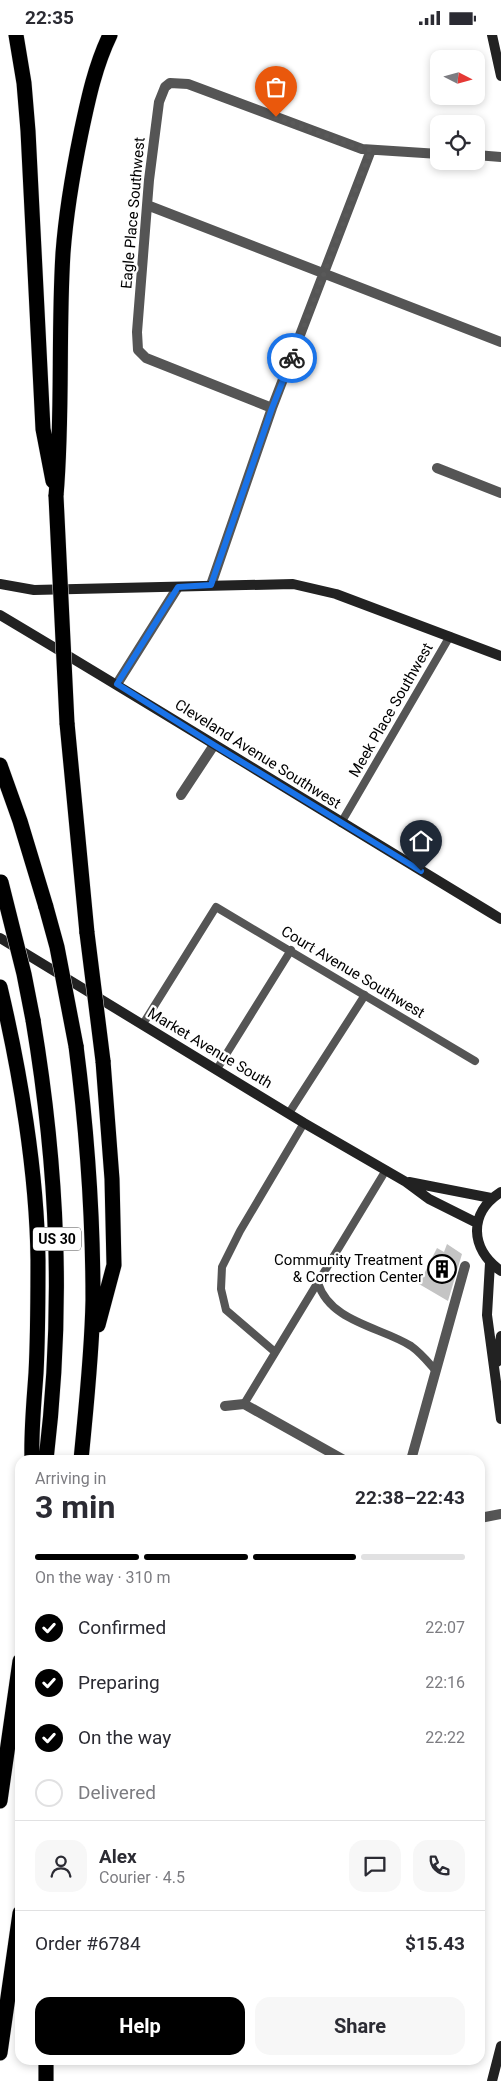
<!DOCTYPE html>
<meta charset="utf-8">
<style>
:root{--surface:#fff;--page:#f7f7f7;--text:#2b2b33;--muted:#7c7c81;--line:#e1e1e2;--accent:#000}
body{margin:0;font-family:Roboto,sans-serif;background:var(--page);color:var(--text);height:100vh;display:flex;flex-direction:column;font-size:19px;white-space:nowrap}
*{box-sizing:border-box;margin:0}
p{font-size:16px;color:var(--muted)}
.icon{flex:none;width:28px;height:28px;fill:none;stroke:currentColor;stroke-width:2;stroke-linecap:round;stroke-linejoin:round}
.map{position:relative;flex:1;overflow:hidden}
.side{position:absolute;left:15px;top:1420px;width:470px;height:610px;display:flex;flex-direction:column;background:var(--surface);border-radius:15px;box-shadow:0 2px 8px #0003}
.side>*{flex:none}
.needle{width:32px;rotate:96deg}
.controls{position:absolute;left:430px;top:15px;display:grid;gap:10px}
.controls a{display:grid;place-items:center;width:55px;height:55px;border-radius:10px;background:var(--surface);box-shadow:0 2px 8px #0003;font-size:25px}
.pin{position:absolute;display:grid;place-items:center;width:42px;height:42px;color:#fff;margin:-51px -21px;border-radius:50% 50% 50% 0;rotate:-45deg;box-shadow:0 0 5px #0007}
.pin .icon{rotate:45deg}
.courier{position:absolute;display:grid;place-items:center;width:50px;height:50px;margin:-25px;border:4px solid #1a73e8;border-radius:50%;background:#fff;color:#222;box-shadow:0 1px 6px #0007}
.head em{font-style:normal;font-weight:700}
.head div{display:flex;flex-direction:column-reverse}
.head{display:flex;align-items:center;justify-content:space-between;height:85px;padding:0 20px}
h1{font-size:32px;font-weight:700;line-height:38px}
.bar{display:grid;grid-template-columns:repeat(4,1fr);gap:8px 5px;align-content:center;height:60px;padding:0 20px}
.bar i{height:6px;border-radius:4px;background:var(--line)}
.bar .selected{background:var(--accent)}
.bar p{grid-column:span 4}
.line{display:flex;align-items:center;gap:12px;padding:0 20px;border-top:1px solid var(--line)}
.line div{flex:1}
.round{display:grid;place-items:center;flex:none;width:52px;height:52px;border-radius:15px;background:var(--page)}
ol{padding:0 20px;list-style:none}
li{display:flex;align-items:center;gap:15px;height:55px}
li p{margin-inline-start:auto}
li .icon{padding:5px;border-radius:50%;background:var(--accent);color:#fff;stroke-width:4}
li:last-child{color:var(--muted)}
li i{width:28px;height:28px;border:2px solid var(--line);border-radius:50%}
.cta{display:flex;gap:10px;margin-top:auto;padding:10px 20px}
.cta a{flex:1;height:58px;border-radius:15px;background:var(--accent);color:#fff;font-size:20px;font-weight:700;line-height:58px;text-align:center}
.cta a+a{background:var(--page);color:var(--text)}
.status{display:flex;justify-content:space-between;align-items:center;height:35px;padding:0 25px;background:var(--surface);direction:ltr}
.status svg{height:14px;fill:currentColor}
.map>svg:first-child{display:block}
.building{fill:#c4c4c4}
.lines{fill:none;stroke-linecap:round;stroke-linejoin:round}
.highway-casing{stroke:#dbdbdb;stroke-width:16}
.lane{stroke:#555;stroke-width:8}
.street{stroke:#555;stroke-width:10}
.secondary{stroke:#222;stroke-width:10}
.highway{stroke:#000;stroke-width:15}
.highway-bridge-casing{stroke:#dbdbdb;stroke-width:16;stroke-linecap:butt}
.highway-bridge{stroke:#000;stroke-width:15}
.done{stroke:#595959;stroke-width:5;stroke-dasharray:0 9}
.route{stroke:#1a73e8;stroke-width:6}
.labels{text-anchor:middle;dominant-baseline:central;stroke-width:4.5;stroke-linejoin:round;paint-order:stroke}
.shield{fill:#fff;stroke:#4c4c4c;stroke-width:1}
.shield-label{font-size:14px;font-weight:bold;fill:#000}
.street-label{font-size:15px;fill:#000;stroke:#fff}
.poi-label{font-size:15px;fill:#000;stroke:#fff;text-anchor:end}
</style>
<div class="status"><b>22:35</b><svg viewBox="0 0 49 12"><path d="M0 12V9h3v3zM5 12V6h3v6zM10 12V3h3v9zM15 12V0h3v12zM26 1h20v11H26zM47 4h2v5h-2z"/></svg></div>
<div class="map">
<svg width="501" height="2046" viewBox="0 0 501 2046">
<rect width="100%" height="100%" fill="#fff"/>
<!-- building -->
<path class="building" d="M447,1209L462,1219L448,1266L419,1249L437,1213L444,1217Z"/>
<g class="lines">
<defs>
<path id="highway" d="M16,0L24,48L28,96L43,394L53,446
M56,461C63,380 58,299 63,218C66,178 73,137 81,98C88,65 95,31 110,0
M67,688L87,898
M0,730L20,786L46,872
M0,952C20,1036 37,1138 38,1225C38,1263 38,1301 36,1338C34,1367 31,1396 32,1425
M33,985C58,1135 64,1274 46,1425
M76,1011C87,1096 93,1180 93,1265C92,1319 86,1372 81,1425
M98,1290L114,1230L112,1144L103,1026
M0,1766L20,1626
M0,2018L20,1878
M46,2025V2046"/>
</defs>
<!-- highway casing -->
<use href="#highway" class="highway-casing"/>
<!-- lane -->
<path class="lane" d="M341,788L450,601
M143,989L216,872L475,1026
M217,1034L291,915
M289,1078L365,960
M318,1248C330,1287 381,1292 411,1311C421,1318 428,1327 436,1336
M275,1317L226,1275L221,1254L222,1232L240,1196L304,1088
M244,1369L386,1135"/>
<!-- street -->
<path class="street" d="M476,120L501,122
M147,170L501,307
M272,373L146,323L138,315L137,297L149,145L159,67L165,52L170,48L188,49L362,114L439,119
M437,433L501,458
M211,550L272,373L371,115
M117,649L178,552
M181,760L214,710
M225,1371L244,1369L344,1425
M411,1425L465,1231
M480,1483L501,1479"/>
<!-- secondary -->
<path class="secondary" d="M492,0L501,41
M0,549L34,555L293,549L336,559L501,621
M0,580C168,680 334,783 501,884
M0,903L304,1088L406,1147L429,1164L477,1188
M409,1147L491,1163
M501,1157C468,1178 470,1214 501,1236
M490,1228L487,1280L501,1384
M497,1327L501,1301
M492,2046L501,2011"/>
<!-- highway -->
<use href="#highway" class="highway"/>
<defs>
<path id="highway-bridge" d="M56,461L67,688
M1,847L24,939L33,985
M46,872L57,912L76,1011
M87,898L103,1026"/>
</defs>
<!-- highway-bridge casing -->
<use href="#highway-bridge" class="highway-bridge-casing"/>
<!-- highway-bridge -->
<use href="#highway-bridge" class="highway-bridge"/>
</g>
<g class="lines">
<!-- done -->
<path class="done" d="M276,82L362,114L371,115L292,323"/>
<!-- route -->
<path class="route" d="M292,323L272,373L211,550L178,552L117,649L214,710L421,836"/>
</g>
<!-- icons -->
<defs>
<symbol id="building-ring" viewBox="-11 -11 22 22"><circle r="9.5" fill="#fff" stroke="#000" stroke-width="1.5"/><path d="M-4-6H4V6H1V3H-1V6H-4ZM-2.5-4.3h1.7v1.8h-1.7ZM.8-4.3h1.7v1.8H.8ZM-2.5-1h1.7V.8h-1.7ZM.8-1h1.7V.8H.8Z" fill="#000"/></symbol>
</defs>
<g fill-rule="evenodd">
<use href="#building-ring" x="426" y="1218" width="32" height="32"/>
</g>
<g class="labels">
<!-- shield labels -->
<rect class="shield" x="33" y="1192.5" width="48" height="23" rx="4"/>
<g class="shield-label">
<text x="57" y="1204">US 30</text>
</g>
<!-- street labels -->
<g class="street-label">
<text transform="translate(133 178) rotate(-85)">Eagle Place Southwest</text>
<text transform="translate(391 675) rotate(-60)">Meek Place Southwest</text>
<text transform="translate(258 719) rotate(32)">Cleveland Avenue Southwest</text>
<text transform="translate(353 937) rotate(31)">Court Avenue Southwest</text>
<text transform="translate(210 1013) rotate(31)">Market Avenue South</text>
</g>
<!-- poi labels -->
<g class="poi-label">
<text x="423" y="1225">Community Treatment<tspan x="423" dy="17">&amp; Correction Center</tspan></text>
</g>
</g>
</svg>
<div class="controls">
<a><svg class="needle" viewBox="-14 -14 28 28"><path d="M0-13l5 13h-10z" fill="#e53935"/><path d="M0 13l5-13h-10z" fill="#7c7c81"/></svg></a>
<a><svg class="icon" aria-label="locate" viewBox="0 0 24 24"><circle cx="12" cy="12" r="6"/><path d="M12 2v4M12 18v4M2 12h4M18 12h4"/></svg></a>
</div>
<div class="pin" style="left:276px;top:82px;background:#ea580c"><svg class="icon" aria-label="bag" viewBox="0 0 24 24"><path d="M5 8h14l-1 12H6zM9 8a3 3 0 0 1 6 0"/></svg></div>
<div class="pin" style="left:421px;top:836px;background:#1f2937"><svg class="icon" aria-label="home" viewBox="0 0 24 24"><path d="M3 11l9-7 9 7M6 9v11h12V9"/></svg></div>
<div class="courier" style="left:292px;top:323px"><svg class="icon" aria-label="bike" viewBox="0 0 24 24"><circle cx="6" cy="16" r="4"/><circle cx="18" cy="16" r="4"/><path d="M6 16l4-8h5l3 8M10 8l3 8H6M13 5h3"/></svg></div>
<section class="side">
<div class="head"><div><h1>3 min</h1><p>Arriving in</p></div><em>22:38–22:43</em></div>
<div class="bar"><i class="selected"></i><i class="selected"></i><i class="selected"></i><i></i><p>On the way · 310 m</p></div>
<ol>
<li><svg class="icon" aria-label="check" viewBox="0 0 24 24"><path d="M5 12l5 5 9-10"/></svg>Confirmed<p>22:07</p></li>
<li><svg class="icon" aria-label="check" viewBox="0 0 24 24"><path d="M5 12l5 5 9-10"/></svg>Preparing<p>22:16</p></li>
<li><svg class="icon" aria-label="check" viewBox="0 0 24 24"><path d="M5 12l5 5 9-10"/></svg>On the way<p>22:22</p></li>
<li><i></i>Delivered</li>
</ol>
<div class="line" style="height:90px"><a class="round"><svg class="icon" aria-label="person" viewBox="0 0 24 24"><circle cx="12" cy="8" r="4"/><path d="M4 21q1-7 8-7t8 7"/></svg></a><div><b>Alex</b><p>Courier · 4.5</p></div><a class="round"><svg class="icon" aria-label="chat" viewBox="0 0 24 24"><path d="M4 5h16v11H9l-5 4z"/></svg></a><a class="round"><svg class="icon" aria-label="phone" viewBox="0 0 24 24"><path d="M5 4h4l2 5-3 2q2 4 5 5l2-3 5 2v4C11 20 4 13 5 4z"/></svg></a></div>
<div class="line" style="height:65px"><div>Order #6784</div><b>$15.43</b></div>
<div class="cta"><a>Help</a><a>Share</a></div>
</section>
</div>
